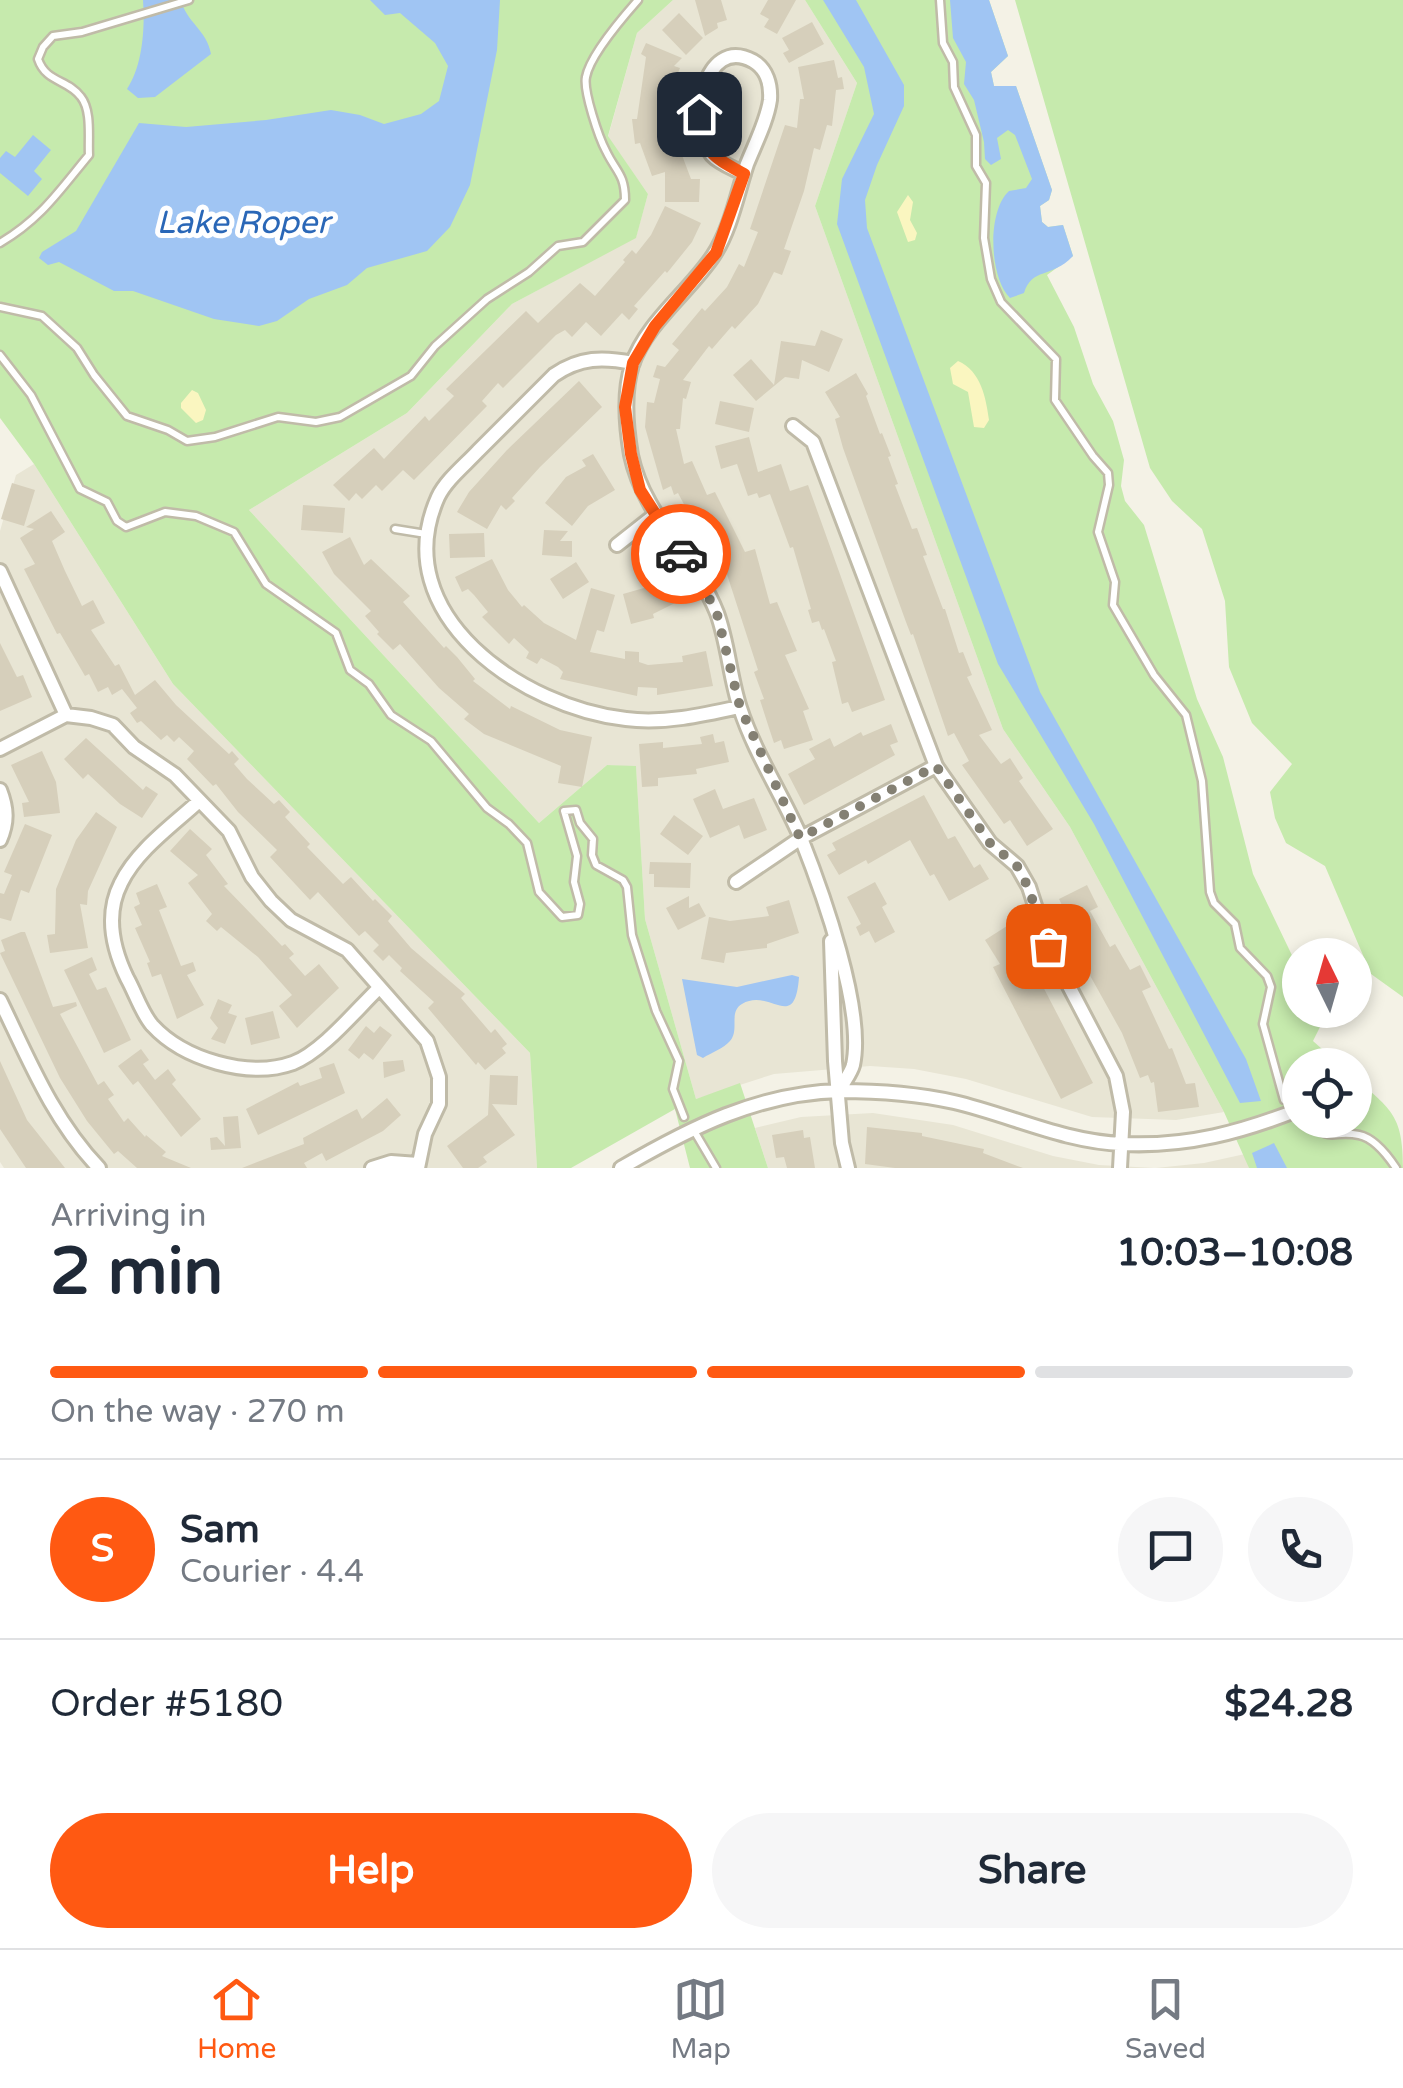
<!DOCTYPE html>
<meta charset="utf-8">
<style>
:root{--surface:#fff;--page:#f6f6f7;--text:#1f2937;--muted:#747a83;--line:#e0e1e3;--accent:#ff5912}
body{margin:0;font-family:"Varela Round",sans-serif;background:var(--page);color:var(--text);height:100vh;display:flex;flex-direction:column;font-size:38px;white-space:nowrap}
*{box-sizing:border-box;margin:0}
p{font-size:32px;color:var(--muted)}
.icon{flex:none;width:55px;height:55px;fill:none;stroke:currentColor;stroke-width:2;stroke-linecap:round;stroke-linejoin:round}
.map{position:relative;height:1168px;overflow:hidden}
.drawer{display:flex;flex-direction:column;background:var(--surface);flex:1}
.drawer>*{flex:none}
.needle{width:65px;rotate:355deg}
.fabs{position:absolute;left:1282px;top:938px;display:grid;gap:20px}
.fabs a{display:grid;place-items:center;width:90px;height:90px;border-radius:50%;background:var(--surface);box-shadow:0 5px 15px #0003;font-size:50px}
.pin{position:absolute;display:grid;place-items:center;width:85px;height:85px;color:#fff;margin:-42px;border-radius:20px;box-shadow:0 5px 15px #0006}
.courier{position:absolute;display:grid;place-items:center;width:100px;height:100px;margin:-50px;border:8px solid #ff5912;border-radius:50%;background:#fff;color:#222;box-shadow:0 2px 12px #0007}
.overview em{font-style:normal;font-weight:800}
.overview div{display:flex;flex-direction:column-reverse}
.overview{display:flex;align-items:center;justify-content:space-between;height:170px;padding:0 50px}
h1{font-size:65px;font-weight:800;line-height:75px}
.bar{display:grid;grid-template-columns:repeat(4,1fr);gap:15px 10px;align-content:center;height:120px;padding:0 50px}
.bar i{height:12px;border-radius:8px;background:var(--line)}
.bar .active{background:var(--accent)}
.bar p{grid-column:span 4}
.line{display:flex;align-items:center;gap:25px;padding:0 50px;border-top:2px solid var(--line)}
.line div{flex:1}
.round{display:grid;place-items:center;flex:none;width:105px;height:105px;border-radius:52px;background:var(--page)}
.cta{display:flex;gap:20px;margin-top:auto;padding:20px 50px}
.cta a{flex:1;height:115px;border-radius:60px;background:var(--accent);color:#fff;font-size:40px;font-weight:800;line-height:115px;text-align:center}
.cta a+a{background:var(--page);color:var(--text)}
.tabs{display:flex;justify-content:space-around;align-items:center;height:140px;border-top:2px solid var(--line);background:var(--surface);font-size:28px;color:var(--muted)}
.tabs a{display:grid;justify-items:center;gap:5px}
.tabs .active{color:var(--accent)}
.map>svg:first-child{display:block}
.residential{fill:#e8e5d4}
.green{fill:#c6eaad}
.sand{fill:#faf6c0}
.water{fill:#a0c5f3}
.building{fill:#d6cfbb}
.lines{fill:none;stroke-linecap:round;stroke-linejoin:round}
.lane-casing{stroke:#c0bba8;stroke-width:11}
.street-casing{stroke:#c0bba8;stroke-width:18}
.lane{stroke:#fff;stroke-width:6}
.street{stroke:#fff;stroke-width:12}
.done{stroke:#848073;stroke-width:10;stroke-dasharray:0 18}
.route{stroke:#ff5912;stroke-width:12}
.labels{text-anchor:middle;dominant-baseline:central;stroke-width:10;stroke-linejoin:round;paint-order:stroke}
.water-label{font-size:32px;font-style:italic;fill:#2a67b7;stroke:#fff}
</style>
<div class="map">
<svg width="1403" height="1168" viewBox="0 0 1403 1168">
<rect width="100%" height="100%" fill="#f4f2e6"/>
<!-- residential -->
<path class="residential" d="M673,0H805L857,83L815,206L1003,729L1070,827L1224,1112L1176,1120L1092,1117L966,1079L914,1069L870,1066L774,1074L696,1099L645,919L636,767L607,765L539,823L249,510L407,413L512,304L636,237L648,194L608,137L637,33Z
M34,464L173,684L530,1053L537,1168H4L0,1162V531L16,475Z
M873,1113L953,1125L1053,1156L1099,1165L1154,1168H768L755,1128L801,1117Z
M1245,1154L1249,1168H1156L1204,1163Z"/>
<!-- green -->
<path class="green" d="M0,0H673L637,33L608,136L648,194L636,238L512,304L407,413L249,510L539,823L607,765L636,766L645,919L696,1099L740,1083L768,1168H690L675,1109L571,1168H537L530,1053L173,684L34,464L0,418Z
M805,0H989L1008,56L991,72L994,86H1016L1052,190L1049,200L1040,206L1042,222L1048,227L1063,225L1073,256L1047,275L1074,327L1093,384L1113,421L1124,460L1121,486L1125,501L1144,525L1197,699L1223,757L1253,874L1300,972V1010H1318L1323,1021L1313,1041L1340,1065H1300V1120H1355V1078C1392,1110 1403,1116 1403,1168H1249L1224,1112L1070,827L1003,729L815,206L857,83Z
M1015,0H1403V997L1371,974L1325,866L1286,843L1275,818L1270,792L1292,764L1252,723L1229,667L1225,601L1202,529L1172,501L1150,468Z"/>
<!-- sand -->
<path class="sand" d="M908,195L913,202L910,220L917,233L915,240L908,242L897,212Z
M958,361C981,371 986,398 989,420L984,428L974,427L968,392L953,384L950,368Z
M192,390L198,393L206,410L203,420L196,423L181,408V403Z"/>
<!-- water -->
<path class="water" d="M143,0H181C186,22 207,30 211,54L155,97L138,98L127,89C143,65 145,27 143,0Z
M370,0H500L497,50L470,185L450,227L427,251L367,268L347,285L309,299L277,321L259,326L214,319L133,291H114L59,262L48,265L39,258L42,252L76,231L139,123L186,127L266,120L331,110L360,115L384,124L421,114L439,101L448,66L435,43L400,13L385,15Z
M823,0H856L904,85V106L877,165L865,200L867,228L1040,692L1246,1059L1261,1101L1240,1103L1094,824L998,664L837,224L842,179L874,114L864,67Z
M950,0H989L1008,56L991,72L994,86H1016L1052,190L1049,200L1040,206L1042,222L1048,227L1063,225L1073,256C1051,279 1032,267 1024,293L1010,298C989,277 987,211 1009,191L1026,188L1032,179L1015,135L1008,130L997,138L1001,159L991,165L985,159L984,142L974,100L964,84L966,62L953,38Z
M33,135L51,150L34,171L42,179L28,196L0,173V158L6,151L15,157Z
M792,975L799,977C795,1034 770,987 742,1004C728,1012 740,1030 730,1041C724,1048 711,1053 703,1058L697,1055L682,979L737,987Z
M1274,1143L1287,1168H1257L1252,1153Z"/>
<!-- building -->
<path class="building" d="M695,0H721L727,20L717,23L718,28L705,36Z
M768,0H796L777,34L764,27L769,19L760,14Z
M679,13L703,38L686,55L662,30Z
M812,22L824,44L789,63L783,53L789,50L782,38Z
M646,43L682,58L674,66L680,68L670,92L668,109H661L665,146L677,142L691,179H700L699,202H665V172L652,176L640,143L635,144L632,119H637L646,57L641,54Z
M834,60L838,78L842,77L844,89L836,90L832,126L827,125L820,150L814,148L804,191L784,249L791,251L782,275L774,272L758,304L735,329L732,326L712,349L709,346L683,380L691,382L686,399L683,398L680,429H676L684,464L692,461L707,495L715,492L745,552L755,549L770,604L777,602L797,651L785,655L809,709L803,711L813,740L784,749L781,740L774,743L769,728L760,700L764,699L754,672L758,670L722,559L714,544L707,548L678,493L674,495L671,486L663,490L645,427L647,402L654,403L660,379L653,377L657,365L665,367L679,350L672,344L702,308L705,311L727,287L739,264L744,267L758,232L750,229L785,125L797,128L800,99H804L798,67Z
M665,206L701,223L692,242L667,273L665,271L634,306L638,309L629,320L622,313L601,336L586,322L572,337L565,330L556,335L503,388L498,383L482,401L487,406L414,480L403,470L382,491L376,485L362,499L356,493L349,501L333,485L374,448L384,459L425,416L429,421L454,396L446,389L526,311L538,323L580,283L595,296L625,262L623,260L632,250L636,254L651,235Z
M821,330L843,339L829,372L802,360L799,379L785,377L756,401L733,375L751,359L774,385L781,341L815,346Z
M856,373L868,394L866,396L880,434L882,433L891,456L888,457L898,484L895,485L912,529L917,528L927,555L923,556L943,609H945L959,653L963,652L972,675L967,677L992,730L979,735L1001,764L1010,758L1023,778L1019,781L1053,829L1027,846L1010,820L1004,824L962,765L969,761L954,733L948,736L913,634L911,635L906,622L843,448L835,419L840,417L825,392Z
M579,381L602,407L540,467L512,498L515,501L506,510L501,505L487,529L457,512L469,492L507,450Z
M720,401L754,408L749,432L715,424Z
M749,437L758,472L781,464L790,491L808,485L885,700L852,712L848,702L842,704L832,662L836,661L824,629L822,630L819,621L812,623L808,610L811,609L793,547L790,548L770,494L759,498L757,493L748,496L737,464L721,469L715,446Z
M593,454L615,490L588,506L572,526L545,503L566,477L586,466L582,460Z
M12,483L35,490L24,526L1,519Z
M303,505L345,508L343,533L301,530Z
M51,511L65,532L52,541L65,571L82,606L93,600L105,623L91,630L115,666L119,664L135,695L155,680L176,705L229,754L232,751L239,759L234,764L247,779L274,804L279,800L290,812L285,817L310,844L307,847L343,884L351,877L373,901L375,899L392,916L388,921L411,948L465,994L461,998L491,1033L495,1029L507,1044L502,1048L506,1053L485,1070L478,1062L476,1065L428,1008L434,1002L400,971L402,968L389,955L383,961L373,951L379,945L365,931L359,936L318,892L310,900L270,857L277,850L238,812L216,784L213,786L187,759L194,751L179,737L174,742L167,735L161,740L141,721L137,723L130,713L137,708L122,689L112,695L108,687L98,692L89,674L85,676L60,633L57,634L24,569L35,564L20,538L34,529L26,527Z
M544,530L568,531L560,541H572V557L542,555Z
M484,533L485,557L450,558L449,534Z
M350,537L364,565L371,559L410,596L403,602L444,648L446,646L457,657L475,679L473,681L510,709L511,706L560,730L592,737L582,787L558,783L561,766L484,734L464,719L469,714L439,688L400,644L393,650L377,634L379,632L365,616L371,611L334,574L322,552Z
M492,559L508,590L522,607L524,605L544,623L576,640L591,588L615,595L604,632L597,630L590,652L625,659V651L639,652V662L648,665L683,662L682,656L706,651L713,686L657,695V688L638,687L637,696L560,679L563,672L558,667L541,658L537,664L526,658L529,652L514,638L509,644L482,617L488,612L474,595L468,589L462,592L455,577Z
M576,562L589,582L563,599L550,579Z
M670,568L685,598L653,614L654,618L631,624L623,594L651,586L648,579Z
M0,643L17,677L23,675L32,697L0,711Z
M891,724L898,742L890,745L895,755L804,805L788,774L815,759L809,749L830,738L834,747L861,732L863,736Z
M713,734L715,743L724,741L729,762L696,769L697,774L658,778V786L642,787L639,744L663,742V748L702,744L700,737Z
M86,738L143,790L146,786L158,794L142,818L120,804L88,774L83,779L64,759Z
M42,751L56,782L60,813L24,817L22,803L29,802L11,765Z
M715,789L723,809L754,798L767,830L744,839L739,825L710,838L693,799Z
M924,795L948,839L955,836L974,868L980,864L989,879L949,901L934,874L930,876L910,840L868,864L866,860L839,875L827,855L836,850L832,843Z
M96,812L117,827L88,891L87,905L80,904L88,948L50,953L47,935L55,934L56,889L76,840Z
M674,815L703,836L688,855L660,834Z
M25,824L52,835L29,893L21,890L11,921L0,918V893L4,894L12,875L4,872Z
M190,829L212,849L206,855L228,884L224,886L282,946L285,944L294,954L289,958L305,976L319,964L339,988L297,1028L279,1006L292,995L258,957L221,927L217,931L206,921L212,914L188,883L198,875L170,851Z
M650,862L691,863L690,888L654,887V874H649Z
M875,882L887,904L882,907L895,932L875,943L869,931L860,936L856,927L861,924L847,897Z
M157,884L167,907L159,910L181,966L193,962L196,971L187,975L204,1005L177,1019L161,974L152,977L147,963L150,962L135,928L142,925L134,907L140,904L136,893Z
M1087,885L1098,907L1090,911L1110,947L1115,944L1130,970L1140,965L1151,987L1142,991L1169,1049L1172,1048L1186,1084L1195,1083L1199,1107L1158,1112L1154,1082L1151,1083L1148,1075L1140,1078L1122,1033L1073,945L1081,942L1075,932L1082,929L1070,906L1064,909L1059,899Z
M689,896V908L699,903L706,916L678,930L666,908Z
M789,900L799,933L767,944V948L726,953L724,963L701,959L709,917L730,921L769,916L766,907Z
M1007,926L1014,936L1009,939L1019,955L1025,952L1093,1083L1061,1099L993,967L1000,964L985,940Z
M21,932H25L53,1007L76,1002L77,1006L60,1014L98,1085L104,1081L114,1095L108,1099L124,1122L128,1118L145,1137L146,1135L166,1152L162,1156L191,1168H137L118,1151L114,1154L87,1121L60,1078L0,953L5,951L1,940Z
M92,957L97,970L89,974L97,990L106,987L131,1040L104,1053L64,970Z
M218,999L232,1005L228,1013L237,1016L225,1044L211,1039L218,1028L210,1018Z
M273,1011L280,1038L251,1045L245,1018Z
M366,1026L374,1033L380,1026L392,1035L373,1060L364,1053L359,1059L348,1050Z
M141,1049L149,1060L143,1064L155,1080L168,1069L176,1080L172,1084L201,1119L181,1137L138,1081L133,1085L118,1066Z
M403,1060L405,1071L384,1078L383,1062Z
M0,1061L27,1120L65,1168H26L0,1129Z
M334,1063L345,1093L258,1135L246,1109L298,1082L300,1086L322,1078L319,1068Z
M490,1075L518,1076L517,1105L492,1104L515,1135L483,1157L487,1162L478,1168H463L447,1146L488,1115Z
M387,1098L401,1115L383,1131L326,1161L322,1153L304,1163L307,1168H242L304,1144L303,1138L357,1109L362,1119Z
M238,1116L241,1148L211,1150L210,1138L217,1137L225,1146L223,1117Z
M867,1127L922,1133V1136L984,1149L983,1153L1023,1168H895L865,1164Z
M803,1130L804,1138L810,1137L815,1168H787L784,1157L776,1158L772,1135Z"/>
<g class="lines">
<defs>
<path id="lane" d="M940,0L943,43L953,62L954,87L976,135V166L986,183L984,238L991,279L1001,302L1056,359L1055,400L1093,456L1108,473L1109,485L1098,532L1115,582L1113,605L1154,675L1186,715L1202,781L1210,892L1214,903L1235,924L1240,948L1267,976L1271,987L1263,1024L1284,1100
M0,243C41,219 59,191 89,155C88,138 92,111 81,97C68,79 46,83 38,59L43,47L53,36L82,32L189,0
M0,307L42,316L77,348L94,375L127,416L168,430L187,441L215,437L278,417L316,422L340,417L411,376L435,346L487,299L529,272L558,246L583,242L625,200C625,174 616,172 606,151C599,138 583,91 586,77C590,55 623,17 638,0
M0,355L31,395L80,489L107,502L117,521L126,527L165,512L196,516L234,532L266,584L336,633L350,670L369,684L391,715L431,741L487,808L509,824L527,843L539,892L562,917L578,915L580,904L574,882L577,856L564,811L576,810L580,823L593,839L592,855L596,865L623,880L627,887L632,935L656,1011L679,1061L673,1089L684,1117
M395,529L426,534
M1306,1120C1333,1145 1331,1129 1359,1135C1374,1138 1388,1156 1396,1168
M693,1129L716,1168"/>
<path id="street" d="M744,174C735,169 719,163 712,155C687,126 703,34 753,61C767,69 771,85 770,100C767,121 755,144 747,164C737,194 731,229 713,256C689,292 646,323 632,365C623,393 626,426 631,455C644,517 694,555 717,613C728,643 730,678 740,708C755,754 782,794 801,838C822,891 865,1010 853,1065C851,1073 843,1083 839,1091
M633,363C603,357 580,357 554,375C529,400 503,426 478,451C465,465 446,480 438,497C385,615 524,708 626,719C663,724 703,715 739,707
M793,426L813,442L936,766L990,843L1017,866L1029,887L1048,946L1116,1076L1123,1112L1120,1168
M617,545L655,515
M0,571L66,715
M0,749L66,715L91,718L113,725L134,747L175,775L229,831L252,877L271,901L291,920L347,950L427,1041L439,1077V1104L425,1134L418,1168
M0,790C7,808 8,822 0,840
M199,801C173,825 137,850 121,883C105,914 112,947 127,978C135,992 141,1012 152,1025C183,1059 248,1079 293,1063C322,1052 356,1010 379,988
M736,882L801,838L936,766
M831,941L835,1061L842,1143L848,1168
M0,1000C29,1060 53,1120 99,1168
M372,1168L391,1162L418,1164
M621,1168C690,1128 758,1093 840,1091C877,1091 918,1094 954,1102C1010,1115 1064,1142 1123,1144C1187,1147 1242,1132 1300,1109"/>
</defs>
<!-- lane casing -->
<use href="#lane" class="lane-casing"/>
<!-- street casing -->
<use href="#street" class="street-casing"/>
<!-- lane -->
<use href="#lane" class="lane"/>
<!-- street -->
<use href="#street" class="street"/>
</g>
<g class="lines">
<!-- done -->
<path class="done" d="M681,554L700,580L717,614L740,707L800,838L936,766L990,843L1017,866L1028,887L1048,946"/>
<!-- route -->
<path class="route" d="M681,554L640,490L631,454L625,407L633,363L655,326L716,253L744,174C710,155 706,154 699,114"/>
</g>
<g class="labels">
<!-- water labels -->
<g class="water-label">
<text x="243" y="223">Lake Roper</text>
</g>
</g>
</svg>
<div class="fabs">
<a><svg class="needle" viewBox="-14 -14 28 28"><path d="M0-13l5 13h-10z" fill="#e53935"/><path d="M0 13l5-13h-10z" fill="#747a83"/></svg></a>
<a><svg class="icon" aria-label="locate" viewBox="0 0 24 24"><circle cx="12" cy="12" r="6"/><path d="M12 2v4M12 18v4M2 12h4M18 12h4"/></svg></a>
</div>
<div class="pin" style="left:1048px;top:946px;background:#ea580c"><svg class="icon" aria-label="bag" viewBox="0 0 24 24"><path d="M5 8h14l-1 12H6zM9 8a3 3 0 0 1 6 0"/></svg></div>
<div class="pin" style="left:699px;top:114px;background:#1f2937"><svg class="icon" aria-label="home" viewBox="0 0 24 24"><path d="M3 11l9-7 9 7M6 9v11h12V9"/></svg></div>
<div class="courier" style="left:681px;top:554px"><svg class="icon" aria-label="car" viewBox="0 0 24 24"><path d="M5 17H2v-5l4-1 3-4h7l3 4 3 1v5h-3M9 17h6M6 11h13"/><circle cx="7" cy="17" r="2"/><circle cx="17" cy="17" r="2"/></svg></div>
</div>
<section class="drawer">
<div class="overview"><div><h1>2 min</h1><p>Arriving in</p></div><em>10:03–10:08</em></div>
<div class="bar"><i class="active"></i><i class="active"></i><i class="active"></i><i></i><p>On the way · 270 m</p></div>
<div class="line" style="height:180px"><b class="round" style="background:var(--accent);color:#fff">S</b><div><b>Sam</b><p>Courier · 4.4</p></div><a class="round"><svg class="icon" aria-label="chat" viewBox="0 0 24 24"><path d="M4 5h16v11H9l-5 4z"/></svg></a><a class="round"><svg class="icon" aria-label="phone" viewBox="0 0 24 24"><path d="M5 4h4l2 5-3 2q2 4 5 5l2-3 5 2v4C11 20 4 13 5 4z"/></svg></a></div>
<div class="line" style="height:130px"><div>Order #5180</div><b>$24.28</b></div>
<div class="cta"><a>Help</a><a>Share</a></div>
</section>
<nav class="tabs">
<a class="active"><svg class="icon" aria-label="home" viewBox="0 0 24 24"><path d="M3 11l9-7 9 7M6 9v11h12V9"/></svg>Home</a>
<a><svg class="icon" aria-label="map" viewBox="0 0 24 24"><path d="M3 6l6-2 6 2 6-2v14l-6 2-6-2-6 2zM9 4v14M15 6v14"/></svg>Map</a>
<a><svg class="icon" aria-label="saved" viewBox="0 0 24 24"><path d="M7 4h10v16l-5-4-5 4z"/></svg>Saved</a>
</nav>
